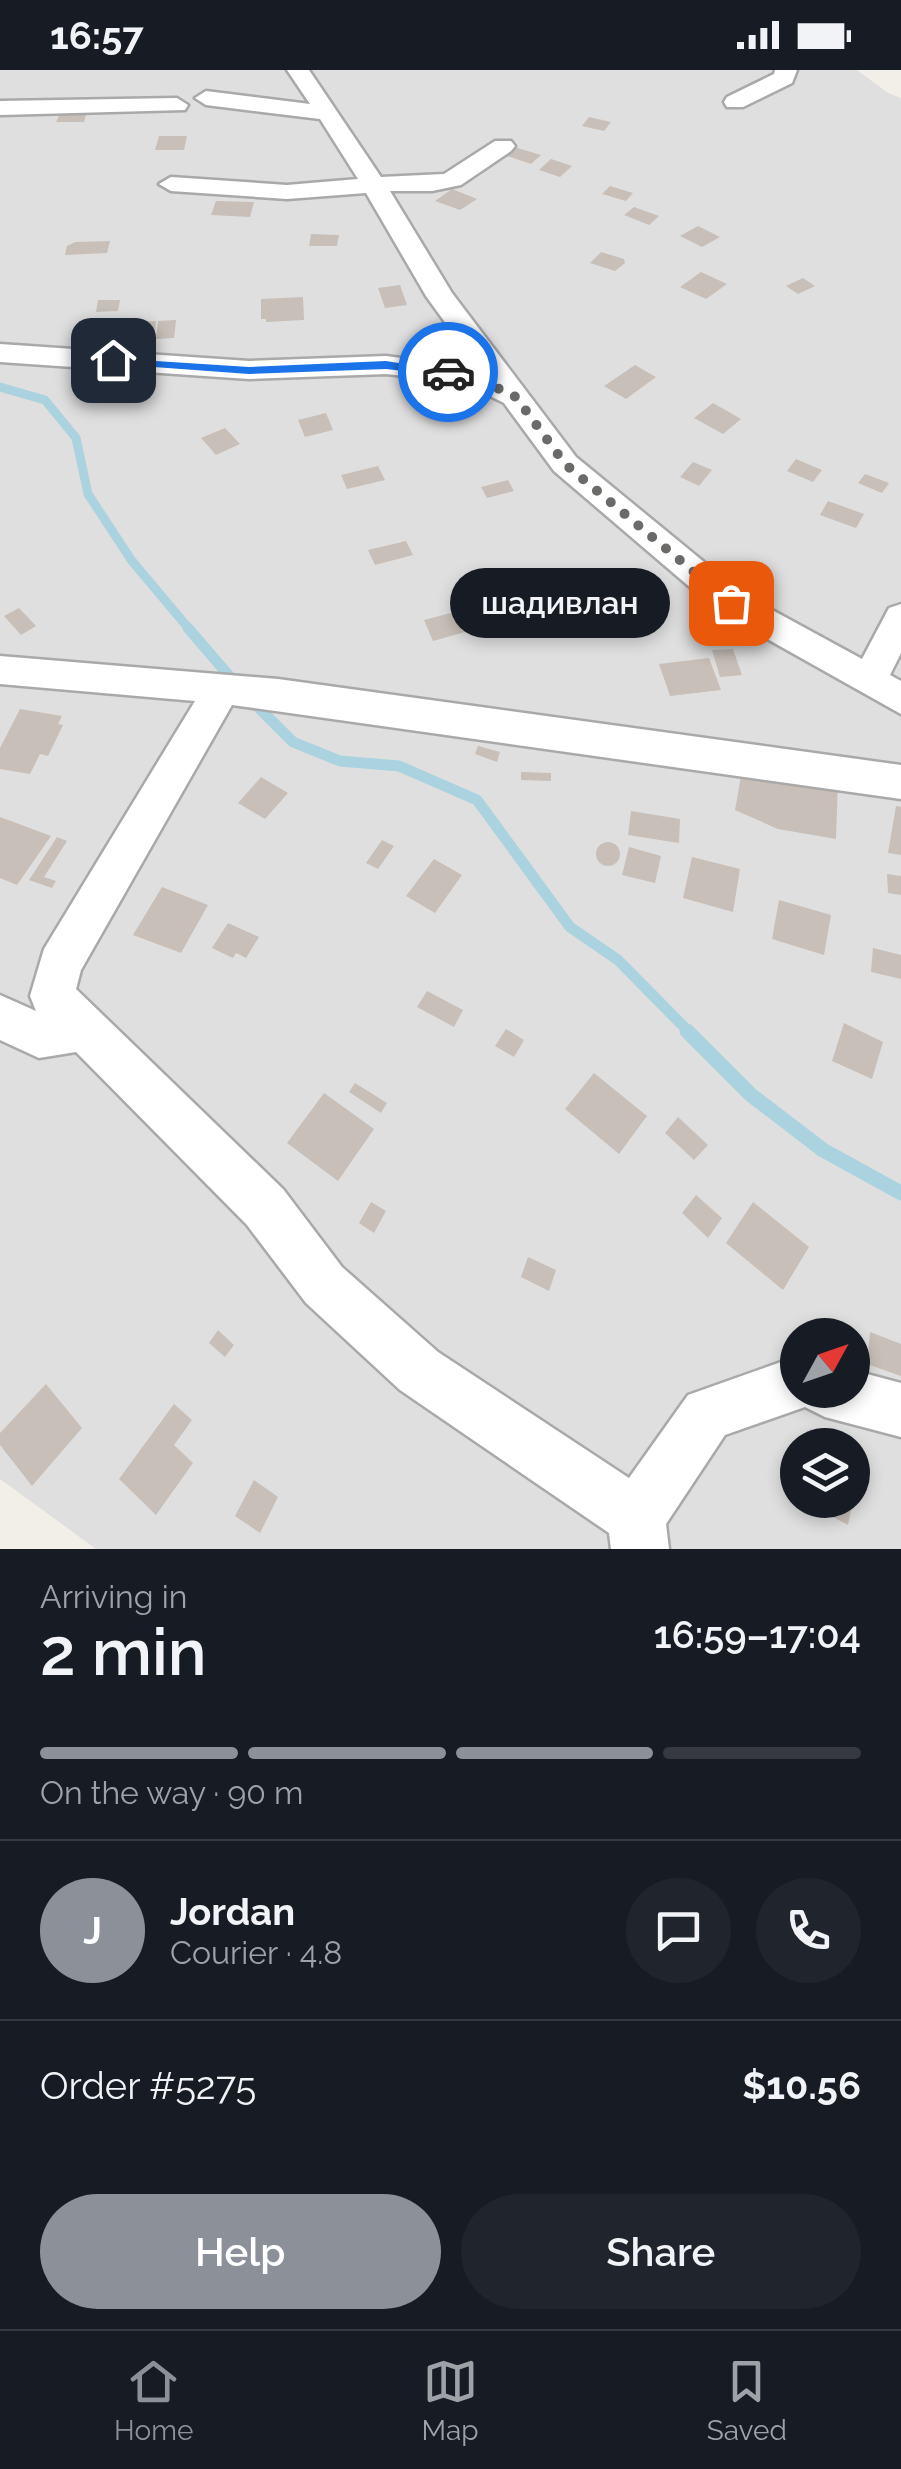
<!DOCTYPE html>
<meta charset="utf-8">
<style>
:root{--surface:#171b24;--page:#20242c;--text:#f1f3f6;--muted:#9ea1a6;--line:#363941;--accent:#8c9099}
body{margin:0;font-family:Raleway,sans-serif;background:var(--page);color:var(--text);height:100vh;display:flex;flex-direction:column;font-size:38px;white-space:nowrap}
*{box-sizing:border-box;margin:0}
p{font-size:32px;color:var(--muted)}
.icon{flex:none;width:55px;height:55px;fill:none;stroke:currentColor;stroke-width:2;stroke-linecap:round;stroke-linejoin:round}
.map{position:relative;height:1479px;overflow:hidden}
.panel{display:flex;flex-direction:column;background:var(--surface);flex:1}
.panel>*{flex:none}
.needle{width:65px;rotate:50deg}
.fabs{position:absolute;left:780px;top:1248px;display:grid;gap:20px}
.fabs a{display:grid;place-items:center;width:90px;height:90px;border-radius:50%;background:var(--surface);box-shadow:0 5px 15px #0003;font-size:50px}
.pin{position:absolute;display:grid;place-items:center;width:85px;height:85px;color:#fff;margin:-42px;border-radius:20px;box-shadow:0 5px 15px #0006}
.courier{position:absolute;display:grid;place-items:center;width:100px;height:100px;margin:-50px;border:8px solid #1a73e8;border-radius:50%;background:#fff;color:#222;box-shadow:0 2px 12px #0007}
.bubble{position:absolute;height:70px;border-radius:35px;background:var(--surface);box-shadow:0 5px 15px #0003;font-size:32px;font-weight:600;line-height:70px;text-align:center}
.summary em{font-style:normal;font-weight:600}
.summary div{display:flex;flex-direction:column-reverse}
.summary{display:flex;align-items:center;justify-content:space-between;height:170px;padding:0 40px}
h1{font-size:65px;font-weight:600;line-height:75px}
.bar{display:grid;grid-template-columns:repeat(4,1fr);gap:15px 10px;align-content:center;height:120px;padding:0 40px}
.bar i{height:12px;border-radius:8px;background:var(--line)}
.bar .active{background:var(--accent)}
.bar p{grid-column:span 4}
.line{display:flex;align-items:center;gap:25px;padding:0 40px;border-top:2px solid var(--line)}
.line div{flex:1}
.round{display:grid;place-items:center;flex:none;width:105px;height:105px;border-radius:52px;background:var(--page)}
.cta{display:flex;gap:20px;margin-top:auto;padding:20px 40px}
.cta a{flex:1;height:115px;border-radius:60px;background:var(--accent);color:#fff;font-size:40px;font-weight:600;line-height:115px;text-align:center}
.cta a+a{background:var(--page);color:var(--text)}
.status{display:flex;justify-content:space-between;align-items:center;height:70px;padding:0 50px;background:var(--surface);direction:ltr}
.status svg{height:28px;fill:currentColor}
.tab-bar{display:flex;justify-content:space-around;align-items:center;height:140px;border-top:2px solid var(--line);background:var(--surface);font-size:28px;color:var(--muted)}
.tab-bar a{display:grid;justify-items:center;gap:5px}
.tab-bar .active{color:var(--accent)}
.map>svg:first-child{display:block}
.residential{fill:#e0dfdf;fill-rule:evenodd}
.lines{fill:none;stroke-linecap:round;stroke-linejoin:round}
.stream-far2{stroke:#aad3df;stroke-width:9}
.stream-far1{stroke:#aad3df;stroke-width:11}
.stream{stroke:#aad3df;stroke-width:15}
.building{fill:#c7bfb8}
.minor-casing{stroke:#a9a9a9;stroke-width:5}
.minor{fill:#fff;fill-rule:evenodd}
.route{fill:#1a73e8}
.done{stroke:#6b6a68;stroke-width:10;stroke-dasharray:0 18}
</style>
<div class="status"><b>16:57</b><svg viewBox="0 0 49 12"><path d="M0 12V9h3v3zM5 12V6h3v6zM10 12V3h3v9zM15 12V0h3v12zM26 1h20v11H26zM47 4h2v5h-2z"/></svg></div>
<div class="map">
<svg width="901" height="1479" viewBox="0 0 901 1479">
<rect width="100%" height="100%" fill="#f2efe9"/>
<!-- residential -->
<path class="residential" d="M0,0H857L888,23L901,28V1479H96L0,1409ZM798,1265H852V1320H798ZM798,1375H852V1430H798Z"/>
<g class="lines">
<!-- stream-far2 -->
<path class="stream-far2" d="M0,317L45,330L76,368L88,424L132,491L190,560"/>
<!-- stream-far1 -->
<path class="stream-far1" d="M188,558L237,615
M249,628L293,672L340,691L399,696L477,730L570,857L618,890L690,963"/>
<!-- stream -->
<path class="stream" d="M687,961L751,1025L823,1080L901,1123"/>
</g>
<!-- building -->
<path class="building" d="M61,41H87L84,52H56Z
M589,47L611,52L604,61L582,56Z
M159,66H187L184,80H155Z
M514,77L541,85L531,94L504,85Z
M551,89L572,96L560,107L539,100Z
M610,116L633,123L626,131L602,124Z
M452,119L477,129L460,140L435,131Z
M216,131L254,132L250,147L211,145Z
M634,137L659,146L649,155L624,145Z
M698,156L720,167L702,177L680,166Z
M311,164L339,165L337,176H309Z
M110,171L107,183L65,185L67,176L75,172Z
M601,182L624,189L625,193L615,201L590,193Z
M701,202L727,214L706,229L680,217Z
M803,208L815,216L798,224L786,216Z
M400,215L407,235L385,238L378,218Z
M303,227L304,250L266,252V249H261V229Z
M98,230H120L118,241L96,242Z
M176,250L174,268L156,269L158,251Z
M156,251L154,269L120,270L123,253Z
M635,295L656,307L626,329L604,316Z
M713,333L741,349L723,364L694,348Z
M326,343L333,360L305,367L298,350Z
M225,358L240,374L216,385L201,368Z
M796,389L822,400L813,412L787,401Z
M693,392L712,400L699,416L680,407Z
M378,396L385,410L347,419L341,405Z
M865,404L889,413L882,423L858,413Z
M508,410L514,421L487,428L481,417Z
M828,431L864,444L856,458L820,445Z
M406,471L413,485L375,495L368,480Z
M586,515L595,530L570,537L561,522Z
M474,537L483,557L433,571L424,550Z
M19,538L36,556L21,565L4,546Z
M733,579L742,605L720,607L712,580Z
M709,588L721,620L670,626L659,594Z
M20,639L62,646L58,654L63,655L48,686L40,684L30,704L0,699V678Z
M478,676L500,682L497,692L475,684Z
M743,695L838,711L836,769L778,759L735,740Z
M521,702L551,703V711L521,710Z
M261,707L288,723L265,749L238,733Z
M896,736L901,737V785L888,783Z
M631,741L680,749L679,773L628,765Z
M0,747L51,766L17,815L0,808Z
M57,767L67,771L44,807L56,811L52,818L29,810Z
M382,770L394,776L378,799L366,793Z
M596 784a12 12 0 1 1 24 0a12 12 0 1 1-24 0Z
M629,777L661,786L655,813L622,805Z
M692,787L740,799L733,842L683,828Z
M434,789L462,805L435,843L406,826Z
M887,804L901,806V825L888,823Z
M162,817L208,835L181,883L133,865Z
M779,830L831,845L824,885L772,869Z
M228,853L259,867L246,888L236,883L233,888L212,878Z
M873,878L901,885V909L871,902Z
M427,921L463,940L454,957L417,937Z
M844,953L883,972L872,1009L832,991Z
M506,959L524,970L514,987L495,976Z
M594,1003L647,1046L619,1084L565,1039Z
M355,1013L387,1033L381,1043L349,1022Z
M324,1023L374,1059L338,1111L287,1073Z
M678,1047L708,1075L694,1090L665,1063Z
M696,1125L722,1148L708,1168L682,1143Z
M371,1132L386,1141L374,1163L359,1153Z
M753,1132L809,1177L783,1220L726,1173Z
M528,1187L556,1200L549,1221L521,1207Z
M218,1260L234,1275L225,1287L209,1273Z
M870,1262L901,1274V1306L867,1294Z
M46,1314L82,1358L32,1416L0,1375V1363Z
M174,1334L192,1350L174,1375L193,1393L156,1445L119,1409Z
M810,1359L840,1375H806Z
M852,1382L863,1387L854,1427H852Z
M254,1410L278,1427L260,1463L235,1446Z
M801,1430H853L848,1455Z"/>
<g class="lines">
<defs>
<path id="minor" d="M287,0H309L381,107L444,104L495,71H511L515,76L511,81L461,115L432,121H390L452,223L576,387L743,524L862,589L889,538L901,534V583L890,605L901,611V644L719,542L554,401L504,333L462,312L386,304L249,309L0,292V274L249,291L386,286L478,298L426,226L366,123L287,129L171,121L159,114L171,107L287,115L358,109L320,49L206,35L195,28L206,21L310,34Z
M775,0H797L792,13L743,37H727L724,32L727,27L774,4Z
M177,28L188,35L185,40L0,45V31Z
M0,586L278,609L901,695V729L232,635L81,900L76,919L283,1119L342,1197L438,1282L629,1408L688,1325L798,1286V1320H852V1300L901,1313V1367L825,1347L805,1337L725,1365L666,1454L669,1479H611L609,1463L400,1320L306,1233L247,1155L76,982L39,988L0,970V925L36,941L30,926L44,879L195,631L0,614Z"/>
</defs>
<!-- minor casing -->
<use href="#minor" class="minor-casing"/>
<!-- minor -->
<use href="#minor" class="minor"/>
</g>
<!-- route -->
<path class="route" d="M109,288L249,297L386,291L454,302L448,306L386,299L249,304L113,294Z"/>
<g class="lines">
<!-- done -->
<path class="done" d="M448,302L468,304L516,327L565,394L731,533"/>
</g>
</svg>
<div class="fabs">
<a><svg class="needle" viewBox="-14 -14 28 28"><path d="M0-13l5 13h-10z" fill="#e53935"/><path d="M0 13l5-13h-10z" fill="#9ea1a6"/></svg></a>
<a><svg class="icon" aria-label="layers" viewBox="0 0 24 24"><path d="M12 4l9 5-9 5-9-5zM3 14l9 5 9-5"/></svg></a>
</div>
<div class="pin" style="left:731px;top:533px;background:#ea580c"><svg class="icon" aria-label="bag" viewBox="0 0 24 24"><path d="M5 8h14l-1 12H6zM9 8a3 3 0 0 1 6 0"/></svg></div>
<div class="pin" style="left:113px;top:290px;background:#1f2937"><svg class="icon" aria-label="home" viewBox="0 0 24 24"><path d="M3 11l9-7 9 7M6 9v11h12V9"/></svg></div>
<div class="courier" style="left:448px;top:302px"><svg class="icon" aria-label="car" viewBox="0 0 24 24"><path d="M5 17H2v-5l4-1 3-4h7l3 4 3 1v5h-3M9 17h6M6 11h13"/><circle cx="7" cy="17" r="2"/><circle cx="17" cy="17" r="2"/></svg></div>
<div class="bubble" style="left:450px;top:498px;width:220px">шадивлан</div>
</div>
<section class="panel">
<div class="summary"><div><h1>2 min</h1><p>Arriving in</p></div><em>16:59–17:04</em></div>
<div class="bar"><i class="active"></i><i class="active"></i><i class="active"></i><i></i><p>On the way · 90 m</p></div>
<div class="line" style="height:180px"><b class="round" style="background:var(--accent);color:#fff">J</b><div><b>Jordan</b><p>Courier · 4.8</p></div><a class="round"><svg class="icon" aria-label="chat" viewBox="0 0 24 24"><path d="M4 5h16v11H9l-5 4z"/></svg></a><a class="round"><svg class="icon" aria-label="phone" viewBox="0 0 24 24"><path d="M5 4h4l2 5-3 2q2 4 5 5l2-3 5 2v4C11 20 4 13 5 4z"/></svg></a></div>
<div class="line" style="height:130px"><div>Order #5275</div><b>$10.56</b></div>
<div class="cta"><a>Help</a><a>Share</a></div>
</section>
<nav class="tab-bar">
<a class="active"><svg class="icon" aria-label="home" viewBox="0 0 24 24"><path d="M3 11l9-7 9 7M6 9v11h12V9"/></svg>Home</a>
<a><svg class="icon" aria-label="map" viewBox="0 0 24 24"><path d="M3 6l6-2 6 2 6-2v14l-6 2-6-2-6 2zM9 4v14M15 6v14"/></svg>Map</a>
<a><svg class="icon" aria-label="saved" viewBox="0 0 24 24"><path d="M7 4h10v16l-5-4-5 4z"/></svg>Saved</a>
</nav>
